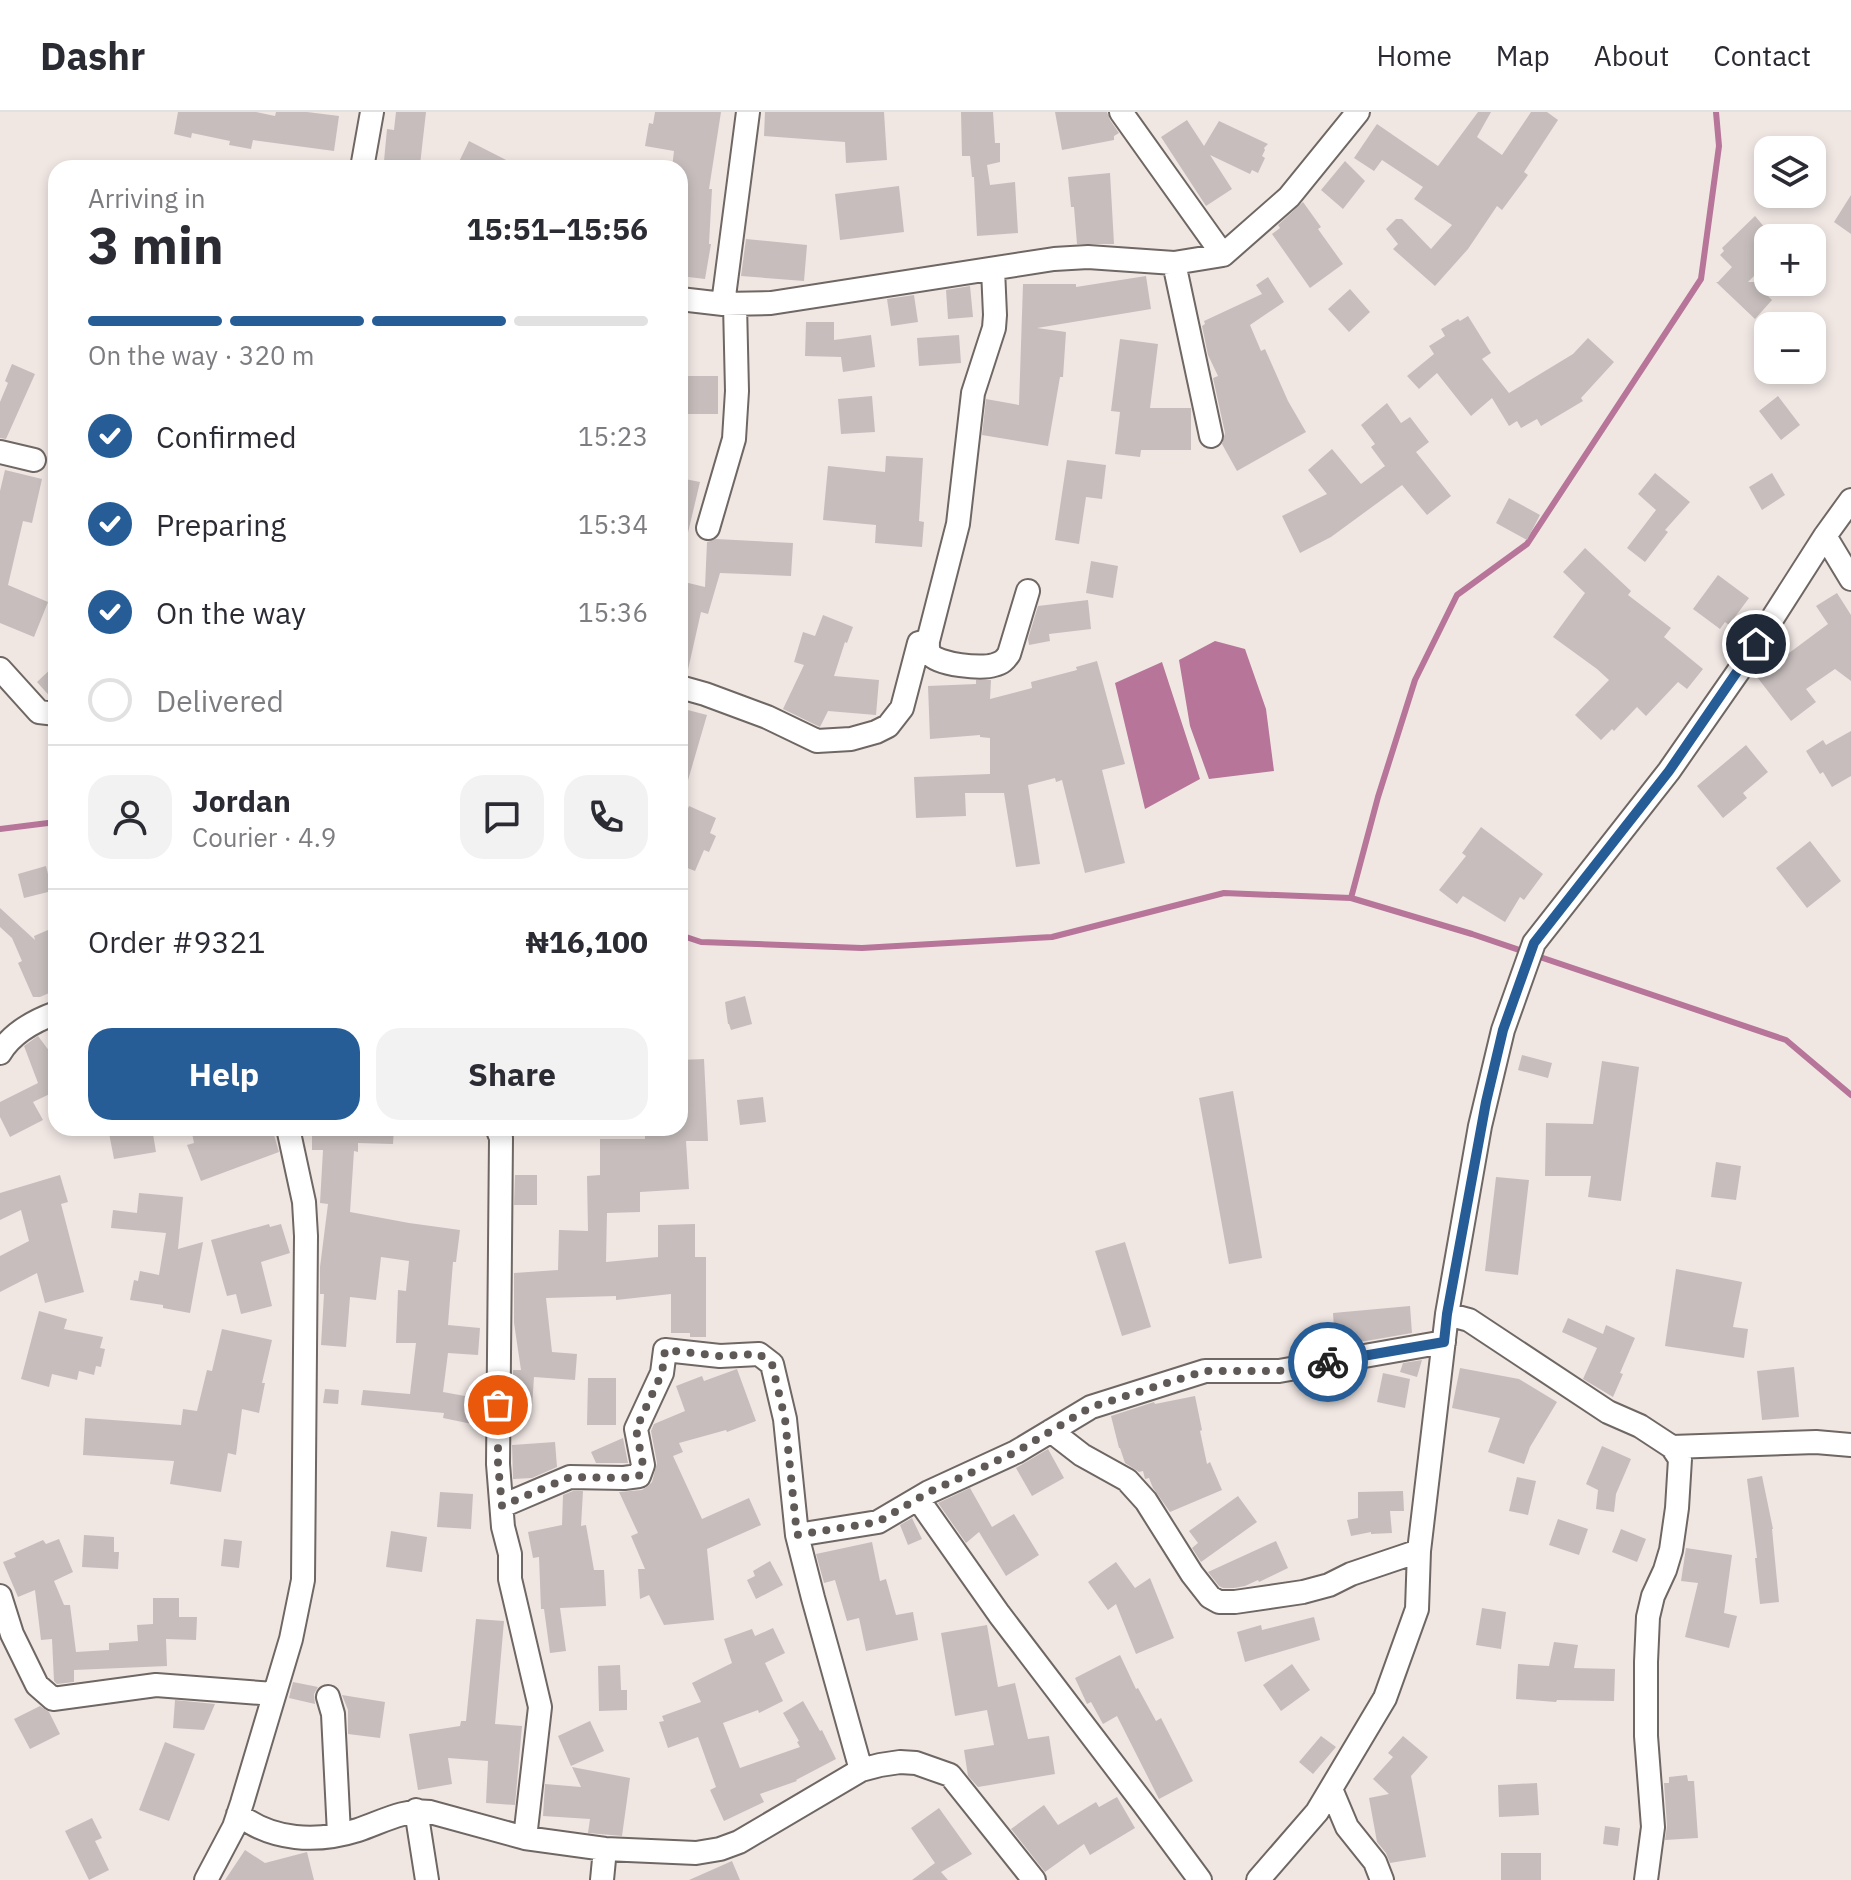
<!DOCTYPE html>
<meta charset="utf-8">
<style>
:root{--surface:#fff;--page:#f2f2f3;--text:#2b2b33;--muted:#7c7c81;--line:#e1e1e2;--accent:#275d96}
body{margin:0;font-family:"IBM Plex Sans",sans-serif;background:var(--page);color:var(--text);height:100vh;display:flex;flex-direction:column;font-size:30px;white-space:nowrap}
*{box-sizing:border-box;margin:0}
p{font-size:26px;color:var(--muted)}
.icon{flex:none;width:44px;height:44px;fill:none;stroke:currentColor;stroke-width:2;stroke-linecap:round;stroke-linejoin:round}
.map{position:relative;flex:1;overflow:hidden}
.drawer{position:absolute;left:48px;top:48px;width:640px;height:976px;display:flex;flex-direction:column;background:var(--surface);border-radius:24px;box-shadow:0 4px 12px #0003}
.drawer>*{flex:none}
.tools{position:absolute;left:1754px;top:24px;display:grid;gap:16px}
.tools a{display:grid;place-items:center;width:72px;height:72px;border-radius:16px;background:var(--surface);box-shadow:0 4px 12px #0003;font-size:40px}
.pin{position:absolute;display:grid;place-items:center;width:68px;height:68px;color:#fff;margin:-34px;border:4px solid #fff;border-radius:50%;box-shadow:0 2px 8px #0007}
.courier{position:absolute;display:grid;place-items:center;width:80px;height:80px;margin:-40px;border:6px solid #275d96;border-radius:50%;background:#fff;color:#222;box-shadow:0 2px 10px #0007}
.overview em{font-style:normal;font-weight:800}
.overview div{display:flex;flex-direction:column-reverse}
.overview{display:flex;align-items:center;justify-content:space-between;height:136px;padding:0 40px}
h1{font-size:52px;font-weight:800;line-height:60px}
.bar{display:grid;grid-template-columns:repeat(4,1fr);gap:12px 8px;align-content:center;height:96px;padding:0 40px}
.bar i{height:10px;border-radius:6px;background:var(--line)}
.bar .current{background:var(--accent)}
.bar p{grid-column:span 4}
.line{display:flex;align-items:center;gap:20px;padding:0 40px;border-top:2px solid var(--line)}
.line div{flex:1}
.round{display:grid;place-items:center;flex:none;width:84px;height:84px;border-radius:24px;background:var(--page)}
ol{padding:0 40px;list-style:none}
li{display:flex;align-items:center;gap:24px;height:88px}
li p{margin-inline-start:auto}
li .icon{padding:8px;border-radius:50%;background:var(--accent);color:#fff;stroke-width:4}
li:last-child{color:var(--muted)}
li i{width:44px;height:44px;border:4px solid var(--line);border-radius:50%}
.action{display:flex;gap:16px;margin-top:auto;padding:16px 40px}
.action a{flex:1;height:92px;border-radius:24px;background:var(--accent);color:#fff;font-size:32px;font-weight:800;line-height:92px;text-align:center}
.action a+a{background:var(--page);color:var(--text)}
header{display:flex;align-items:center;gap:48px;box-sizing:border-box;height:112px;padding:0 40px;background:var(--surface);border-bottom:2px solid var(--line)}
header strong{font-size:38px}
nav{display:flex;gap:44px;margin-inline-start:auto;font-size:28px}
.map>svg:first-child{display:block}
.water{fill:#b67599}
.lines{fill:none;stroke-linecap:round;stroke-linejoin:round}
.stream{stroke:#b67599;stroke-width:6}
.building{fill:#c7bdbd}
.minor-casing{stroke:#6f6763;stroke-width:26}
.minor{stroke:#fff;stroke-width:22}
.done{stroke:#5f5a58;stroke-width:8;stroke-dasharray:0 14.4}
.route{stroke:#275d96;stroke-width:10}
</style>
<header>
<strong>Dashr</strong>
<nav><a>Home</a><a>Map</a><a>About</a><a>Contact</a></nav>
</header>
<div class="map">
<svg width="1851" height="1768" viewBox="0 0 1851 1768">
<rect width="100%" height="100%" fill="#f0e7e3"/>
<!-- water -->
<path class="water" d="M1215,529L1245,537L1266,597L1274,659L1209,667L1190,614L1179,548Z
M1162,550L1200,667L1145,697L1115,571Z"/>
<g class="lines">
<!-- stream -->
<path class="stream" d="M0,717L56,710
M1351,786L1378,685L1415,568L1457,483L1527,432L1701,167L1719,34L1716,0
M680,823L701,830L862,836L1052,825L1224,781L1351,786L1472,822L1786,928L1851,983"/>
</g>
<!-- building -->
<path class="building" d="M178,0H256L275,4L276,0H307L339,4L334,39L253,28L251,37L229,33L230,29L192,21L191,26L174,22Z
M396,0H426L420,53L384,49L387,17L394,18Z
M655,0H721L709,77H712L709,132H711L705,167L680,164V56H672L674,39L645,34L649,11L653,12Z
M765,0H884L887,48L846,51L845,30L764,24Z
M961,0H993L995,31H1000V50L987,53L990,73L1015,70L1018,121L977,124L974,65H972L970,44H962Z
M1055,0H1107L1110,8L1119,21L1114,24V28L1062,38Z
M1478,0H1491L1477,25L1502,43L1531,0H1547L1558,8L1524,60L1528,63L1502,98L1497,94L1468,137L1435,174L1393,137L1398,132L1386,117L1396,107H1402L1431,137L1452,113L1414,87L1423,75L1382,48L1374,59L1354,46L1377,12L1438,54Z
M1187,8L1204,34L1219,9L1268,32L1264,36L1265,38L1262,44L1265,46L1258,61L1252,58L1250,62L1210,43L1232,77L1206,94L1161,25Z
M469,29L522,56H456Z
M1345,49L1365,69L1343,97L1321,78Z
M1110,61L1114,132H1077L1074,95H1071L1068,65Z
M899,74L904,120L840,128L835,82Z
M1851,83V122L1834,110Z
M1303,90L1321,115L1318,117L1343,152L1310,176L1272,122L1280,116L1278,113Z
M1755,104L1766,117L1758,123L1768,134V150L1748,170H1772L1763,179L1772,188L1755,207L1716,170H1718L1732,155L1720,143L1724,139L1722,136Z
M746,127L807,133L804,169L741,164Z
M1146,164L1151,197L1037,216L1066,220L1063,265H1060L1048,334L982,323L986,287L1019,293L1023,172H1076V175Z
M1268,165L1284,190L1250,213L1261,239L1265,237L1288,289L1306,320L1237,359L1222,332L1225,321L1213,266L1218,264L1208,243L1202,214L1205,212L1204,209L1262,182L1256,173Z
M970,174L973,205L948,207L946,178Z
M1350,177L1370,200L1349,220L1328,197Z
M914,183L918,210L891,214L887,187Z
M1468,204L1491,241L1482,247L1509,281L1573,242L1588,226L1614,250L1581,286L1583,289L1541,314L1537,307L1521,316L1517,309L1509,314L1492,286L1471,304L1437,261L1419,277L1407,264L1434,242L1429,234L1445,224L1441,217L1458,207L1460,209Z
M806,210H834V228L871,223L875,255L843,260L841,245L805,244Z
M959,223L961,251L919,254L917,226Z
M1120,227L1158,232L1150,296H1191V338H1141L1140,345L1115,342L1120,300L1111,299Z
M12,252L35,262L6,327L0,326V290L8,271L5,269Z
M680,264H718V302H680Z
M872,284L875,320L841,322L838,287Z
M1778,284L1800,313L1781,328L1759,299Z
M1387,291L1401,311L1410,305L1429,330L1416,340L1451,384L1427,403L1402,373L1331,425L1300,441L1282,404L1327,382L1308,358L1332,337L1361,372L1385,354L1371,335L1375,332L1361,313Z
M886,344L923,346L919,409L924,410L922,435L875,431L876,413L823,408L828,354L885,360Z
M1067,348L1106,353L1102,387L1086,385L1079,432L1055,428Z
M5,358L42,367L32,411L23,409L8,473L48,490L34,525L0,511V379Z
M1655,361L1690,390L1665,418L1668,420L1645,450L1627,436L1656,398L1638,382Z
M1772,361L1785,383L1762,398L1749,375Z
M680,366L700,370L686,429L680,428Z
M1509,386L1540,403L1527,428L1496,411Z
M716,427L793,431L791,464L720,461L708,502L701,500L687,562L680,561V469L705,475L707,430Z
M1585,436L1631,479L1628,483L1671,516L1664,525L1703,557L1687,577L1678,570L1646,604L1637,595L1614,619L1612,617L1601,628L1575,603L1609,568L1597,557L1553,525L1585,481L1563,460Z
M1091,449L1118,454L1113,486L1086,481Z
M1718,463L1749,486L1729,513L1725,510L1720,517L1693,497Z
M1837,481L1851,503V569L1835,557L1806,577L1816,590L1791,609L1757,565L1828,512L1816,494Z
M1088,488L1091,517L1049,522L1050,529L1029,533L1028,527L1038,494Z
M823,503L853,515L847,531L845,530L834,564L879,568L876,603L828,599L820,615L783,597L804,553L794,550L803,520L815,524Z
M1097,549L1125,652L1102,658L1125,751L1085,761L1062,668L1056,670L1055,666L1028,673L1040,752L1016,755L1004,681H965L966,704L916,706L914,665L990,662V626L980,625V623L930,627L928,574L976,572V568H991L990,587L1032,576L1031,570L1077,558L1076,555Z
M56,552V588H53L37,570Z
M680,596L707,603L684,682H680Z
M1851,619V664L1832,675L1823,660L1820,662L1806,639L1823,628L1826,633Z
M1746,633L1768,660L1743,681L1747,686L1723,706L1697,674Z
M689,694L716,706L710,721L716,724L709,740L704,738L695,759L680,753V716Z
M1481,715L1543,762L1524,788L1520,785L1505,810L1463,784L1457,792L1439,778L1466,744L1462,741Z
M1810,729L1841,769L1807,796L1776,756Z
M46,754L52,779L24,786L18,762Z
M0,796L35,828L34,824L48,818L56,836V878L40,885H33L18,851L22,849L12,826L0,815Z
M745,884L752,912L731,918L729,912H728L725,890Z
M38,924L50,940L56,937V979L33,990L43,1008L10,1025L0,1005V990L38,971L24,934Z
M1522,943L1552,951L1548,966L1518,958Z
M704,947L708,1029H686L689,1077L640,1080V1100L607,1101L606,1150L658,1145V1113L695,1112V1145H706V1225H690V1221H671V1182L616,1188V1184L546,1186L552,1240L577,1242L575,1268L534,1265L532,1295L513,1294V1258H521L514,1211V1161L558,1158L559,1118L588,1119L587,1064L600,1063V1027H645V1016H680V948Z
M1602,949L1639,955L1621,1089L1588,1085L1591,1064H1545L1546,1011L1593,1012Z
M1233,979L1262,1146L1229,1152L1199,986Z
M763,985L766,1010L740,1013L737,988Z
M108,1016H152L156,1040L114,1047Z
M191,1016H250L251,1024L272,1016L279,1040L201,1069L187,1033L194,1031Z
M312,1016H394L393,1032L358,1031V1040L354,1039L350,1100L409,1111L460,1118L456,1150H453L448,1213L480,1216L478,1243L448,1241L443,1280L476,1286L472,1312L443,1306L444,1301L361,1293L363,1278L410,1282L416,1231H396L398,1178L406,1179L409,1149L381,1145L376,1188L350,1185L346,1235L321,1233L324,1182H320V1155L328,1092L320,1091L323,1038H312Z
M1716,1050L1741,1054L1736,1088L1711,1085Z
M60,1063L68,1090L61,1092L84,1180L45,1191L37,1161L0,1180V1144L29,1129L21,1098L0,1108V1081Z
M515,1063H537V1093H514Z
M1496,1065L1529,1068L1518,1163L1485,1159Z
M139,1081L183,1085L178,1137L203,1130L190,1201L163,1196V1193L130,1188L134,1168L138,1169L140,1159L159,1163L166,1121L111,1116L113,1098L137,1101Z
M269,1112L270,1115L281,1112L290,1141L261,1150L272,1194L241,1202L236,1182L227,1184L211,1128Z
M1125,1130L1151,1215L1122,1224L1095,1139Z
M1676,1157L1742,1170L1733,1215L1748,1217L1744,1246L1665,1234Z
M1410,1194L1412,1221L1366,1229L1335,1232L1333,1201Z
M39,1199L67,1207L64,1217L103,1225L100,1236L105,1237L101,1255L96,1254L94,1263L79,1259L77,1268L52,1262L49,1275L21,1267Z
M1568,1206L1603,1222L1606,1213L1635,1226L1620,1261L1623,1262L1613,1285L1583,1267L1597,1236L1562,1220Z
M222,1217L272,1228L262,1271H265L259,1301L242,1297L236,1343L228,1341L221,1380L170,1372L174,1349L83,1343L85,1306L181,1313L183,1297L197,1299L207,1258L212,1259Z
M1422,1248L1417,1265L1400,1260L1403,1251Z
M1794,1255L1799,1305L1762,1308L1757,1259Z
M1460,1256L1519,1267L1557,1290L1530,1335L1524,1352L1488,1340L1500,1306L1452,1296Z
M737,1257L756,1309L727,1320L726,1318L679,1331L683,1340L673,1344L702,1407L749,1386L761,1413L707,1437L714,1508L664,1513L649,1483L640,1487L638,1457H645L631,1424L638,1421L619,1380L642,1378L648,1374L652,1370L657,1351L651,1319L654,1312L685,1299L676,1274L702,1264L704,1269Z
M1383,1261L1410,1267L1405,1296L1377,1290Z
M588,1266H616V1313H587Z
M325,1277L339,1278L338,1292L323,1291Z
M1195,1284L1202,1318L1200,1319L1207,1352L1210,1350L1222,1378L1170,1400L1153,1376L1149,1366L1145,1367L1143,1359L1139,1360L1125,1351L1120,1336H1119L1111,1304L1154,1290L1155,1292Z
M623,1326L628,1351H596L591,1340Z
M555,1330L557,1355L532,1366L513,1367L512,1333Z
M1602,1334L1631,1347L1616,1382L1614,1400L1596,1397L1598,1378L1586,1372Z
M1048,1337L1064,1366L1032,1384L1016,1356Z
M1762,1364L1773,1417H1772L1779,1490L1760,1492L1755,1446H1757L1747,1367Z
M1517,1365L1536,1369L1528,1403L1509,1399Z
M970,1376L992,1415L1014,1402L1039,1443L1006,1464L979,1420L966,1431L938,1391Z
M573,1379H583L581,1414L586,1413L594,1458H604L606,1494L560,1496L566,1539L550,1541L544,1497H541L539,1445L533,1446L528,1420L562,1413L563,1383Z
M1403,1379L1404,1399H1390L1392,1421L1371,1422V1420L1351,1424L1347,1408L1358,1406V1380Z
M440,1380L473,1382L471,1417L437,1415Z
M1238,1384L1257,1410L1201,1450L1192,1436L1198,1431L1189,1419Z
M912,1406L922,1427L908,1433L900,1413Z
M1558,1407L1588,1417L1579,1443L1549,1433Z
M1621,1417L1646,1427L1637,1450L1612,1440Z
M391,1419L427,1425L422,1460L386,1455Z
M84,1423L114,1425V1440H119L118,1457L82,1455Z
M59,1427L73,1460L54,1469L64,1493H70L76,1540L109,1538V1531L138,1529L137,1513L153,1512V1486H179V1505H197L196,1528L166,1527L167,1554L74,1558V1570L57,1572L54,1569L52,1527L41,1528L35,1478L18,1485L3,1450L16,1445L14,1441L43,1428L46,1432Z
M224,1427L242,1429L239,1456L221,1454Z
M1276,1429L1288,1456L1259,1470L1258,1468L1245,1474L1234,1476H1223L1219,1474L1208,1460Z
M872,1430L880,1469L886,1467L896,1503L913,1500L918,1528L866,1539L859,1506L847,1509L835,1468L824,1471L816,1442Z
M1686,1436L1732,1443L1724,1501L1737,1504L1729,1536L1685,1525L1698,1471L1681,1469Z
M770,1449L783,1473L756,1487L747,1468L755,1464L753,1459Z
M1116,1450L1135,1476L1150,1466L1174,1526L1136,1542L1116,1492L1108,1498L1088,1470Z
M1482,1496L1506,1500L1501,1537L1476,1533Z
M1314,1505L1320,1528L1245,1550L1237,1520L1261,1513L1262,1518Z
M476,1507L504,1509L495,1612L522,1614L515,1693L486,1691L488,1649L448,1646L452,1672L418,1678L409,1622L460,1614L461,1609H466Z
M987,1513L998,1575L1015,1571L1028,1627L1049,1624L1055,1662L978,1675L968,1664L964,1638L994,1633L987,1598L955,1604L941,1521Z
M773,1516L785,1541L765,1551L783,1589L759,1601L758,1598L723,1611L740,1656L800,1635L797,1630L799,1629L783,1601L803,1589L820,1619L822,1618L836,1647L796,1668L797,1669L760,1682L764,1690L724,1709L710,1678L716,1675L698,1625L668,1636L659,1610L664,1609L662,1604L701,1590L692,1571L732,1551L724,1527L752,1517L755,1524Z
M1554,1530L1578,1533L1574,1556L1615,1557L1614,1589L1557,1588L1556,1590L1516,1587L1518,1552L1549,1554Z
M1120,1543L1136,1577L1138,1576L1156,1609L1161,1606L1193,1669L1159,1687L1117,1604L1103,1612L1091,1590L1087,1592L1075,1566Z
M1292,1552L1310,1578L1281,1599L1263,1573Z
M620,1553L621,1578H627V1598L599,1599L598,1554Z
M293,1570L318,1575L314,1582L315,1592L289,1586Z
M342,1583L385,1590L380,1626L348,1622V1598Z
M175,1588L215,1592L204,1618L173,1616Z
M40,1594L49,1600L60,1622L30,1637L14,1607Z
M590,1609L604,1639L571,1654L558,1624Z
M1321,1624L1336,1635L1313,1662L1299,1650Z
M1403,1624L1428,1645L1411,1664L1426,1745L1390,1751L1386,1741L1377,1730L1369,1686L1389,1682L1373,1667L1393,1645L1388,1641Z
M165,1630L195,1642L169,1709L139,1698Z
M572,1655L630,1666L622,1724L588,1721L590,1707L543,1704L545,1672L581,1675Z
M1687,1663L1688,1669H1694L1698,1726L1665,1728L1667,1714L1664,1671H1669V1665Z
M1537,1671L1539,1703L1499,1705L1498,1673Z
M1117,1685L1135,1716L1090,1743L1084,1732L1045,1760L1011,1717L1044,1693L1058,1713L1096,1690L1099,1695Z
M939,1696L972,1742L941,1760L948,1768H912L935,1751L937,1754L911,1716Z
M92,1706L102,1726L95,1729L109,1758L89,1768L65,1719Z
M1605,1714L1620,1716L1618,1734L1603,1732Z
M245,1738L265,1751L307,1740L314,1768H225Z
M1501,1741H1541V1768H1501Z
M732,1749L740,1768H689Z"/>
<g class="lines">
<defs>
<path id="minor" d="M1121,0L1223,143
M362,56L372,0
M1174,151L1211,324
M993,157L995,203L994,216L973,281L958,412L928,529C928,534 927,537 930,542C938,553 982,557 994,553C1002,551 1005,548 1009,542L1028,479
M680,187L723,192L771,191L1054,147L1088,145L1174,151L1223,143L1289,85L1358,0
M723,192L748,0
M0,340L34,348
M708,416L734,327L737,279L735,192
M1825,424L1851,467
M0,557L39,600L56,602
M680,575L705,582L767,605L817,629L851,627L876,620L888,614L902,596L919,531L928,529
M0,941C12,921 34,909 56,901
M497,1016L501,1026L498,1352L503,1415L510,1442V1467L540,1595L525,1726
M1447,1202L1469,1208L1608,1300L1640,1314L1672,1335L1816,1330L1851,1333
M1051,1319L1082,1343L1127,1368L1146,1389L1192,1462L1210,1485L1219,1490H1235L1303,1480L1329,1473L1351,1462L1419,1439
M918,1387L999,1502L1143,1691L1200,1768
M502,1394L570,1365L624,1366L639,1364L643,1353L636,1317L662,1261L665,1238L720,1244L759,1242L772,1252L785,1307L797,1423L813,1486L861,1658
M797,1423L878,1410L929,1380L1016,1340L1091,1295L1205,1259H1279L1444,1230
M0,1484L12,1522L37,1573L53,1587L156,1573L274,1582
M328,1585L333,1602L339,1722
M1331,1677L1347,1715L1375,1750L1382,1768
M416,1698L427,1768
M238,1702C272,1729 317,1731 358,1718C382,1710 403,1697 430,1700L525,1726L605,1737L696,1741L720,1737L739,1730L861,1658L880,1653L900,1650L916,1651L950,1663L1034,1768
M206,1768L234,1715L242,1691L291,1527L303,1468L306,1124L304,1090L288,1016
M602,1768L605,1737
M1258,1768L1317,1700L1385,1586L1417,1497L1419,1439L1447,1202L1480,1014L1503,918L1534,831L1669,659L1740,557L1825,424L1851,388
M1646,1768L1653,1715L1646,1624V1550L1648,1505L1653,1484L1665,1458L1671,1438L1677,1396L1680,1347L1672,1335"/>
</defs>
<!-- minor casing -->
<use href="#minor" class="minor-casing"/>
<!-- minor -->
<use href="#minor" class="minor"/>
</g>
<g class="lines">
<!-- done -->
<path class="done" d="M498,1293V1352L502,1394L570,1365L624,1366L639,1364L643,1353L636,1317L662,1261L665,1238L720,1244L759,1242L772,1252L785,1307L797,1423L878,1410L929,1380L1016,1340L1091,1295L1126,1284L1205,1259H1279L1328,1250"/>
<!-- route -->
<path class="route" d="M1328,1250L1444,1230L1447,1202L1486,990L1503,918L1534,831L1669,659L1756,532"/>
</g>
</svg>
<div class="tools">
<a><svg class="icon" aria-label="layers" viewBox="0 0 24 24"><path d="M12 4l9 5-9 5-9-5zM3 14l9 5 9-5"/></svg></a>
<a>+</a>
<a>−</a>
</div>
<div class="pin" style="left:498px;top:1293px;background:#ea580c"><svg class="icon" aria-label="bag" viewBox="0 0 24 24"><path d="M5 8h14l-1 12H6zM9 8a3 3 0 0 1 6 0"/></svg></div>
<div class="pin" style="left:1756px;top:532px;background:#1f2937"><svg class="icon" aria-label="home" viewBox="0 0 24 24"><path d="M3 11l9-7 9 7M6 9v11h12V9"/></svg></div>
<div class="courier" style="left:1328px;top:1250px"><svg class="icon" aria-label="bike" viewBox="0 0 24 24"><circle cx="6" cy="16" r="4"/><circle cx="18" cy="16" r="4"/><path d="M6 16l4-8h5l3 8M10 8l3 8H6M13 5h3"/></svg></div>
<section class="drawer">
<div class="overview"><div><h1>3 min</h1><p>Arriving in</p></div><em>15:51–15:56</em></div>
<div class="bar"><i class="current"></i><i class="current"></i><i class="current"></i><i></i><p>On the way · 320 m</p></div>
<ol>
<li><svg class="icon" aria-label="check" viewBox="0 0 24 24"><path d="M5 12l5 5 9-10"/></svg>Confirmed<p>15:23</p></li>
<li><svg class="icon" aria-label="check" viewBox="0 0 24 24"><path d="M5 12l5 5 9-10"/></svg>Preparing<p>15:34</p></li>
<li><svg class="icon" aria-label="check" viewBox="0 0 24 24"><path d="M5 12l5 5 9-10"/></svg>On the way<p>15:36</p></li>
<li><i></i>Delivered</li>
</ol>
<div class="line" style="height:144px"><a class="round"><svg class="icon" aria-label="person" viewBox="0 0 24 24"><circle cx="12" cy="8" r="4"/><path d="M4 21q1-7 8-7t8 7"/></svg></a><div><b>Jordan</b><p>Courier · 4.9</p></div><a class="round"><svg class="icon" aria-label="chat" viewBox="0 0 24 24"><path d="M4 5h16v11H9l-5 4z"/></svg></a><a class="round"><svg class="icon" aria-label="phone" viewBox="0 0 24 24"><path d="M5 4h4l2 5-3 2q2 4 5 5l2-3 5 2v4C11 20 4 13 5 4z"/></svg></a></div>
<div class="line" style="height:104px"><div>Order #9321</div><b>₦16,100</b></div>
<div class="action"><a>Help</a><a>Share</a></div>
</section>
</div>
